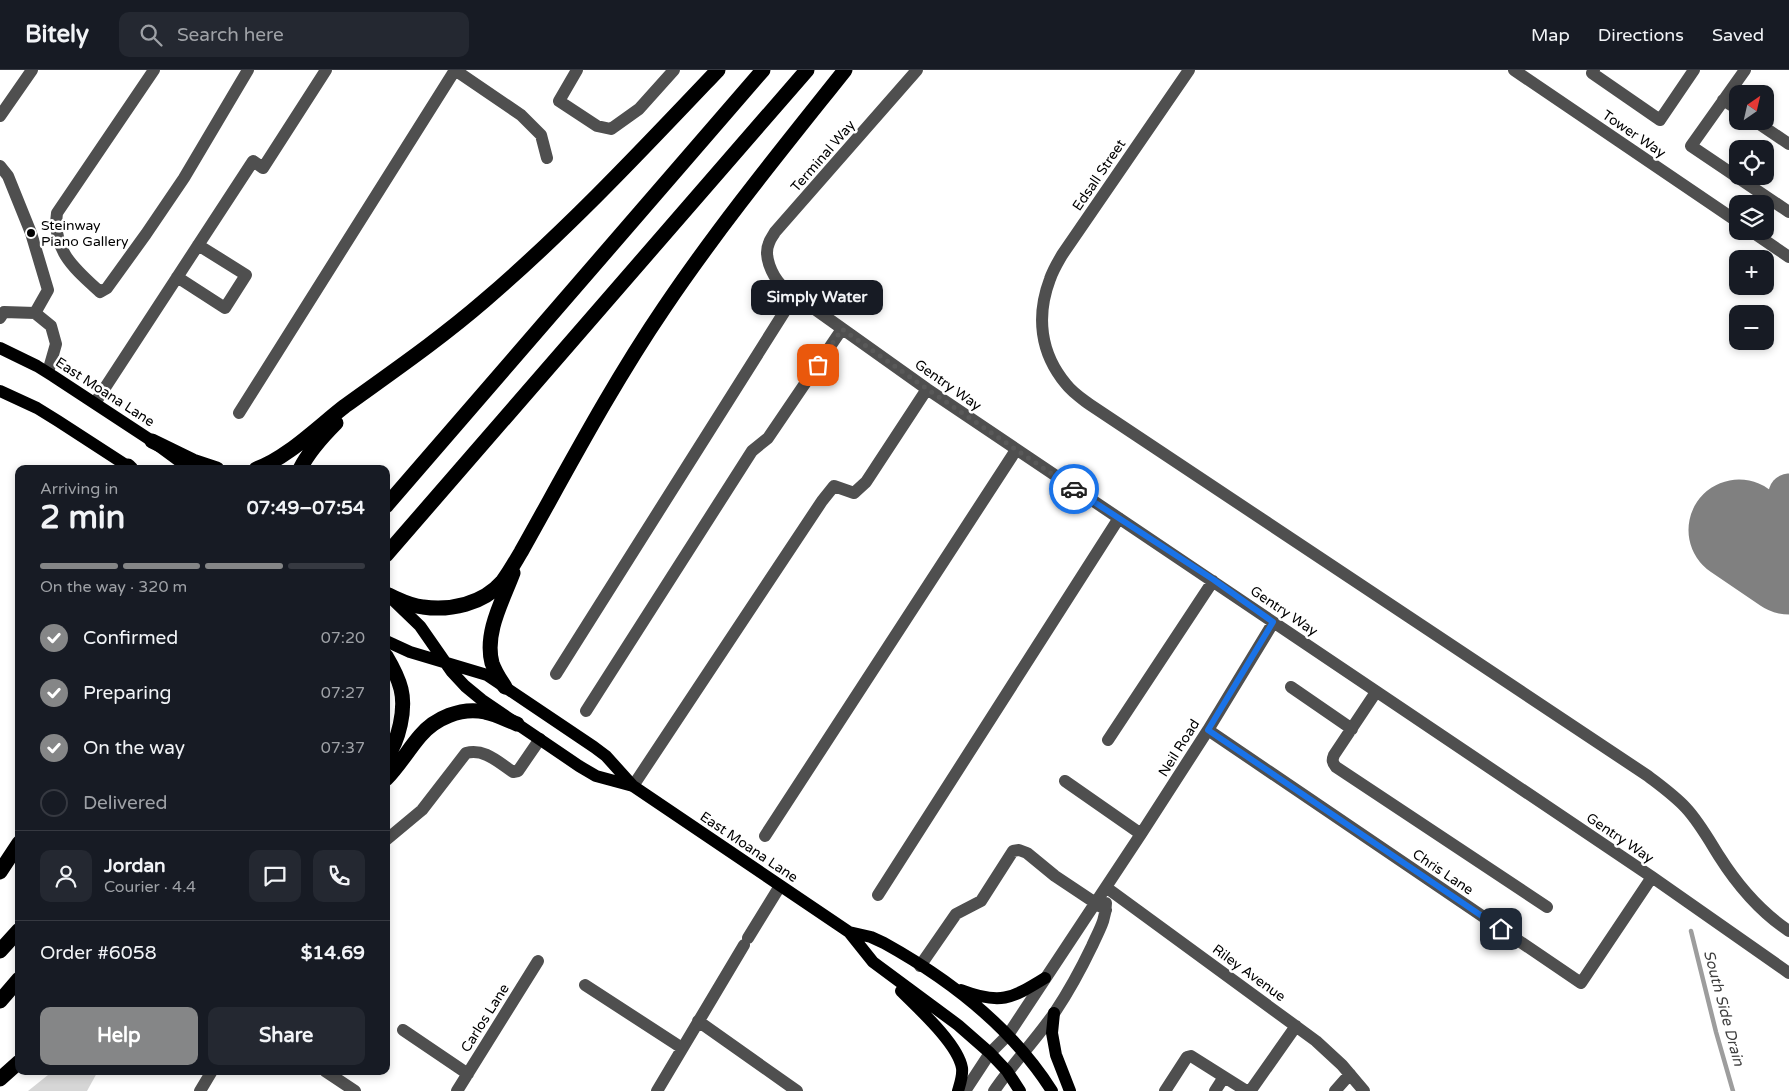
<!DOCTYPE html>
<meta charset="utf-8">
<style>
:root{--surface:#171b24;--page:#242831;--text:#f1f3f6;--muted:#9ea1a6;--line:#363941;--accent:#858687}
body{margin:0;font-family:"Varela Round",sans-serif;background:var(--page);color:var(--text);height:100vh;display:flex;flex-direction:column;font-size:19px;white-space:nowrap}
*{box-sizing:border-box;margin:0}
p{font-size:16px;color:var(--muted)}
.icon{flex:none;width:28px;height:28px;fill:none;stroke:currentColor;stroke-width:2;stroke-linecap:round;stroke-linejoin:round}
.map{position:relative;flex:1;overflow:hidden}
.panel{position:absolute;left:15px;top:395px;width:375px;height:610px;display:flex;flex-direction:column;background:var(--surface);border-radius:10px;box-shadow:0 2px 8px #0003}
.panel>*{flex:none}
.needle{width:32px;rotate:34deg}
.tools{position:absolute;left:1729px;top:15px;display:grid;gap:10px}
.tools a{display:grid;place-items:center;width:45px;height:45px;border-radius:10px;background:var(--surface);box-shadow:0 2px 8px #0003;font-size:25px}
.pin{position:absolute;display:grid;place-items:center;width:42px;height:42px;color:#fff;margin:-21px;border-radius:10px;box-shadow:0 2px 8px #0006}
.courier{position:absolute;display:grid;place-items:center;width:50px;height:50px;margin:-25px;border:4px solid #1a73e8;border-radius:50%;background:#fff;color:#222;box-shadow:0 1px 6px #0007}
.bubble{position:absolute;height:35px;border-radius:10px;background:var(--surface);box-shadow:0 2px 8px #0003;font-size:16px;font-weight:700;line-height:35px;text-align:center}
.head em{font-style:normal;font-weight:700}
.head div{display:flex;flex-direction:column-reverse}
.head{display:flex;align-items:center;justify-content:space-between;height:85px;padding:0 25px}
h1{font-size:32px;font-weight:700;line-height:38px}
.bar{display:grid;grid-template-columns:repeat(4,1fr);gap:8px 5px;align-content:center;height:60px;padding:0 25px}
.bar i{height:6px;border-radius:4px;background:var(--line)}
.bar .selected{background:var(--accent)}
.bar p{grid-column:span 4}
.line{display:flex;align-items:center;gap:12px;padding:0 25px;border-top:1px solid var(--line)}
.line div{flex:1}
.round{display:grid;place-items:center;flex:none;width:52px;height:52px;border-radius:10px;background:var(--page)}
ol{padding:0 25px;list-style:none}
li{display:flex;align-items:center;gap:15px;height:55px}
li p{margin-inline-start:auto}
li .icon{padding:5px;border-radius:50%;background:var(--accent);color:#fff;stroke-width:4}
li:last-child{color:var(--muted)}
li i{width:28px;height:28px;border:2px solid var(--line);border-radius:50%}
.primary-button{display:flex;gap:10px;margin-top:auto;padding:10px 25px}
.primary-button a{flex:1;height:58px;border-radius:10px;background:var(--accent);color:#fff;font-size:20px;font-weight:700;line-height:58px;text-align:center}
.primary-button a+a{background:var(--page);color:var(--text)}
header{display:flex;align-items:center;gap:30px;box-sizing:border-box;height:70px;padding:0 25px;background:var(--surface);border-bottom:1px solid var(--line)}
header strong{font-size:24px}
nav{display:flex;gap:28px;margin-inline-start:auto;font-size:18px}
.search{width:350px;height:45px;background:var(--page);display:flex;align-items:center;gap:12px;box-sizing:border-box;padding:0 18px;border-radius:10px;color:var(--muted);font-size:19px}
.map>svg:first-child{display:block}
.green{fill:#d6d6d6}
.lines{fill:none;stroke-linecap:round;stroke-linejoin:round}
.stream{stroke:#9d9d9d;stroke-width:4.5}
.taxiway{stroke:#808080;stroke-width:41}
.runway{stroke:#808080;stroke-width:101}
.minor{stroke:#4f4f4f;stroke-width:12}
.major{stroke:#000;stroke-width:12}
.highway{stroke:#000;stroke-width:15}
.done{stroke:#595959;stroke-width:5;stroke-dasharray:0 9}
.route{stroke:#1a73e8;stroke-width:6}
.poi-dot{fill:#000;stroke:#fff;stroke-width:2}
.labels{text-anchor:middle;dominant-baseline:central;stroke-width:5;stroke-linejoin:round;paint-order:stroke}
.street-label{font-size:14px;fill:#000;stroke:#fff}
.poi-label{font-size:14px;fill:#000;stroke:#fff;text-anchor:start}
.water-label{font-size:15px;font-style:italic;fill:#3e3e3e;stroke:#fff}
</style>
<header>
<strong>Bitely</strong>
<div class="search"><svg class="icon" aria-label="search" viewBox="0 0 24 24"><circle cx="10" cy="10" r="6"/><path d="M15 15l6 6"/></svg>Search here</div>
<nav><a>Map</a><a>Directions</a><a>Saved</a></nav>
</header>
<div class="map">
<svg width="1789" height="1021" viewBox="0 0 1789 1021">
<rect width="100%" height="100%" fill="#fff"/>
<!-- green -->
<path class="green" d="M53,1001H98L87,1021H28Z"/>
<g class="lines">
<!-- stream -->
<path class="stream" d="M1691,861L1716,962L1733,1021"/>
<!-- taxiway -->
<path class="taxiway" d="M1770,481L1789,424"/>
<!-- runway -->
<path class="runway" d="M1739,460L1789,494"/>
<!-- minor -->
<path class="minor" d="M154,0L57,143C52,181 75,199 100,222L107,218L146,164L184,108L248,0
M455,0L521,45L541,65L547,88
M577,0L559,31L597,56L611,59L639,39L674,0
M917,0L775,162C773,166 770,169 769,173C763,186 772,205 781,215L927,319L1652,807L1789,903
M1189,0L1062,185C1058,192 1053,200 1050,209C1036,246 1040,283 1066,314C1072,322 1081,328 1089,334L1648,706C1661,716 1675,726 1686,738C1699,752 1709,770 1719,786C1738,816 1759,841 1789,861
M1514,0L1738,152
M1594,0L1592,3L1660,50L1694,0
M1745,0L1691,76L1789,142
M1723,30L1738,39
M0,46L32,0
M1755,51L1789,74
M0,96L8,106L31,163L48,220L35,243L4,242L0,248
M1751,161L1789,187
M177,207L225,238L246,205L198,175
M35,243L51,256L56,274L48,302
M95,333L253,91L263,98L326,0
M239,343L455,0
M556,604L795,225
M1291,617L1352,659
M1376,622L1334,685C1332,690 1332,692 1336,697L1547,837
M586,641L752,381L768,368L842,259
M1208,660L1581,913L1652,807
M1108,670L1213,511
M1065,711L1141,764
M633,716L822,431L834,416L854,423L866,412L927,319
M765,766L1016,380
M386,770L422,740L466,683C484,678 498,692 513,702L518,701L540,669
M1107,818L1316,971L1342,995L1364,1021
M878,825L1119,448
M748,868L780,816
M920,896L956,844L981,831L1013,781L1019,780L1027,783L1055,806L1106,840
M585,915L682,978
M698,951L797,1021
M403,960L468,1004
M325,1001L355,1021
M200,1021L212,1001
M457,1021L538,891
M657,1021L744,875
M965,1021L990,983L1008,965L1141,764L1208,660L1273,553
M994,1021C1013,993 1036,970 1055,942C1069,921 1081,899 1092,876C1099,860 1106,850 1106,833
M1165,1021L1187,987L1191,986L1245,1020H1251L1296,956
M1215,1021L1224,1007
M1335,1021L1350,1004"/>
<!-- major -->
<path class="major" d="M0,278L37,296L53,306L152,371L190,399
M0,321L37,338L58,351L132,399
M393,530L420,556L452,602L465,616L482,630L579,696L596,706L633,716
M386,571L410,582L487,605L594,677L606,686L633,716L849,862L873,892L958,955L990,983L1007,1001L1020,1021
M849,862L871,867L884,873C949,909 1012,958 1052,1021
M961,920C1000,935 1011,929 1045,908
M901,921C918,938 958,974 962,998C963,1006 960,1014 958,1021
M1054,943L1052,963L1056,985L1070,1021"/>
<!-- highway -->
<path class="highway" d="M152,371L193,391L217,399
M128,396L131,399
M256,399C286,389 319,356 345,336C392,302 440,269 484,231C567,160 642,80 718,0
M300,399C309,381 322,367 336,353
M386,436L763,0
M386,485L807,0
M386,524C398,529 410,536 423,537C450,541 483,534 502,512C509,503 515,492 521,482C567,400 611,316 664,238C720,155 783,78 845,0
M386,586C392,596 398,607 401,619C406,639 399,671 386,688
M505,617C500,609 495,602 492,593C484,563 503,530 513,503
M386,709C399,696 408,680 420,666C435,648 461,637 485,642C496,644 507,650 517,654
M0,802L19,773
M0,881L19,860
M0,931L19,909
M0,1009L19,992"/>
</g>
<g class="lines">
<!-- done -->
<path class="done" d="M818,295L842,259L927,319L1074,419"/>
<!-- route -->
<path class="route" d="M1074,419L1214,510L1273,552L1208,660L1501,859"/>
</g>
<!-- markers -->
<circle class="poi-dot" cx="31" cy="163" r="5"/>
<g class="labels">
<!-- street labels -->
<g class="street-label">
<text transform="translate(1634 64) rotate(34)">Tower Way</text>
<text transform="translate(823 86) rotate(-49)">Terminal Way</text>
<text transform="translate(1099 105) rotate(-56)">Edsall Street</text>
<text transform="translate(948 315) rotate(35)">Gentry Way</text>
<text transform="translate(105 322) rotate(33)">East Moana Lane</text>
<text transform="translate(1284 541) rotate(34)">Gentry Way</text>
<text transform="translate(1179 678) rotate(-58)">Neil Road</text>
<text transform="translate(1620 768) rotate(34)">Gentry Way</text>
<text transform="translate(749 777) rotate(34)">East Moana Lane</text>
<text transform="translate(1443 802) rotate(34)">Chris Lane</text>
<text transform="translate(1249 903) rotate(36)">Riley Avenue</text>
<text transform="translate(485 948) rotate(-58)">Carlos Lane</text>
</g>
<!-- poi labels -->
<g class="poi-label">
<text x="41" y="155">Steinway<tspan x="41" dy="16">Piano Gallery</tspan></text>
</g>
<!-- water labels -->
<g class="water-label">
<text transform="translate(1724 938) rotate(75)">South Side Drain</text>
</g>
</g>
</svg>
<div class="tools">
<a><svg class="needle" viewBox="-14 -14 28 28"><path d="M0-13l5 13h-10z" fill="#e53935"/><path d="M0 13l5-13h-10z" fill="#9ea1a6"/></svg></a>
<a><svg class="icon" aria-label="locate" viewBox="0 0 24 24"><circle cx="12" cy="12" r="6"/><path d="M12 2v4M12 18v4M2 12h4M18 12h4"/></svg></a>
<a><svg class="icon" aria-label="layers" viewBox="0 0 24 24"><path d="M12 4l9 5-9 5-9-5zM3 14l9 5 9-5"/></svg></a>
<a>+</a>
<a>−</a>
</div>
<div class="pin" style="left:818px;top:295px;background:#ea580c"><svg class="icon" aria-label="bag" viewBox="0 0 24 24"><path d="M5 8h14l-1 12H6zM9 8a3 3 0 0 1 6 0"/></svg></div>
<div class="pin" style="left:1501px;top:859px;background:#1f2937"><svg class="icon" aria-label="home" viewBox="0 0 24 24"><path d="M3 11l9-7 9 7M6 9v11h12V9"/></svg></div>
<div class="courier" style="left:1074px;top:419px"><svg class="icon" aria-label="car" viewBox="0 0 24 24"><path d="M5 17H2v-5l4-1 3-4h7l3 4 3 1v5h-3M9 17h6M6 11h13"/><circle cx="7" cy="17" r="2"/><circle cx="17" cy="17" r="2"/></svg></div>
<div class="bubble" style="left:751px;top:210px;width:132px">Simply Water</div>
<section class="panel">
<div class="head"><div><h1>2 min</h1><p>Arriving in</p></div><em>07:49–07:54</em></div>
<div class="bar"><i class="selected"></i><i class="selected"></i><i class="selected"></i><i></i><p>On the way · 320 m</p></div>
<ol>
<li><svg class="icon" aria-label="check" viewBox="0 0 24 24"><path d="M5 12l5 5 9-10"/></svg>Confirmed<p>07:20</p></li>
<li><svg class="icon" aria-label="check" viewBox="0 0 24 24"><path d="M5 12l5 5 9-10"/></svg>Preparing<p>07:27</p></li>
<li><svg class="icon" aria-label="check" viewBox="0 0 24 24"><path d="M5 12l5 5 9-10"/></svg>On the way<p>07:37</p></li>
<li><i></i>Delivered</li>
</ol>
<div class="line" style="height:90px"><a class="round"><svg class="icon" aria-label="person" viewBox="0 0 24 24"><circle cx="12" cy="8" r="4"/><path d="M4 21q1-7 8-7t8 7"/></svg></a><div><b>Jordan</b><p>Courier · 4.4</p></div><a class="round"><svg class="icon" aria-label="chat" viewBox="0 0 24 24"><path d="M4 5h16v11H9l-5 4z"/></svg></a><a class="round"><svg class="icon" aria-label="phone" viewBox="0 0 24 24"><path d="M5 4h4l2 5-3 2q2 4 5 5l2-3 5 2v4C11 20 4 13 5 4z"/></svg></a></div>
<div class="line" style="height:65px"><div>Order #6058</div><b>$14.69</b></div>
<div class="primary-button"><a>Help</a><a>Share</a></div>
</section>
</div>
